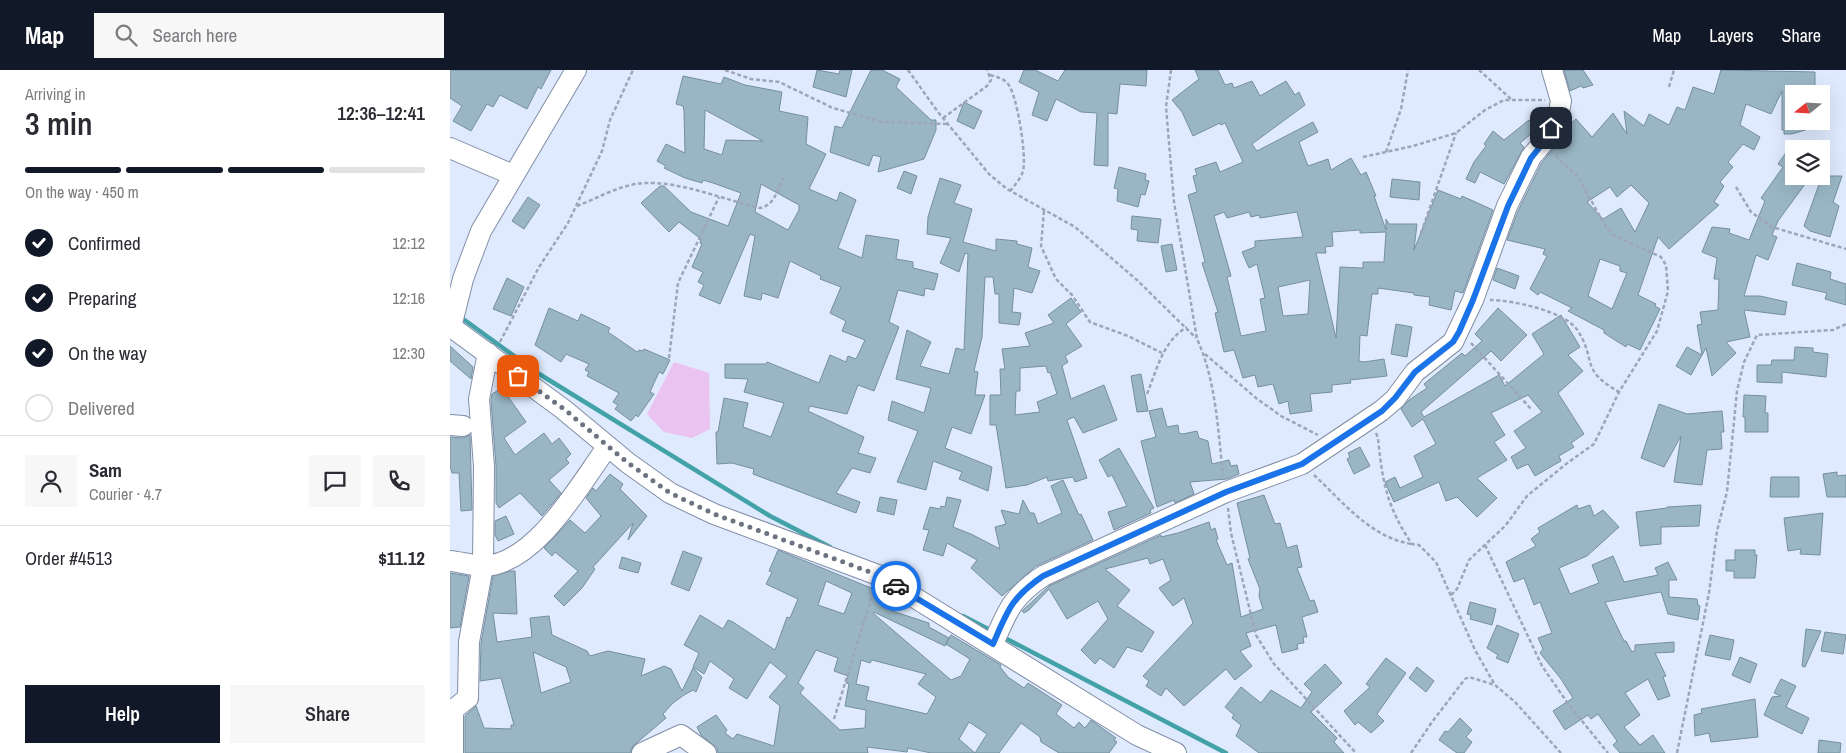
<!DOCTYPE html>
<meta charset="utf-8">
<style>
:root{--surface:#fff;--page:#f7f7f7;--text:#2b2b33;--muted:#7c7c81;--line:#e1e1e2;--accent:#111827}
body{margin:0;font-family:"Archivo Narrow",sans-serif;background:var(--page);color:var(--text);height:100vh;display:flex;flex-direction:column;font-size:19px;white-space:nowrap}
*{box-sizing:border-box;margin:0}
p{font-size:16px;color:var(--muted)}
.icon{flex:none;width:28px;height:28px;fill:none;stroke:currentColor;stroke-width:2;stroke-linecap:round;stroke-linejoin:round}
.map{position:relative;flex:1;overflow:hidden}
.sheet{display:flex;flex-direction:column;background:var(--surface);width:450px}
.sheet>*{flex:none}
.needle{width:32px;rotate:252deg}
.fabs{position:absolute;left:1335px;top:15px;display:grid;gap:10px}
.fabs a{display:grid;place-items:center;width:45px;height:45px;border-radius:0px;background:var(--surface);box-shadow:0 5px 20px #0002;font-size:25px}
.pin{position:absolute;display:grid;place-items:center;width:42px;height:42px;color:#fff;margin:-21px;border-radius:10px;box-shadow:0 2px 8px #0006}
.courier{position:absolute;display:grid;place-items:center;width:50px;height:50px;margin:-25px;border:4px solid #1a73e8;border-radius:50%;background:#fff;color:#222;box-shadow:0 1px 6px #0007}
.summary em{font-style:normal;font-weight:600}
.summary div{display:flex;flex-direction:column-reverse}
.summary{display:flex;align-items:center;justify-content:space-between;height:85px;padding:0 25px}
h1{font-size:32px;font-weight:600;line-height:38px}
.bar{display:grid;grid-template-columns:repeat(4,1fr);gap:8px 5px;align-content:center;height:60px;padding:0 25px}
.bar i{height:6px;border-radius:4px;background:var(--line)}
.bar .on{background:var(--accent)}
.bar p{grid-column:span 4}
.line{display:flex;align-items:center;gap:12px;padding:0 25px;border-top:1px solid var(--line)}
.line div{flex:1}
.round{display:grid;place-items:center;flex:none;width:52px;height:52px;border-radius:0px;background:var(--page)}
ol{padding:0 25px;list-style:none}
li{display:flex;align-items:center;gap:15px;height:55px}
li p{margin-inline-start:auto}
li .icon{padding:5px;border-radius:50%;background:var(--accent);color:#fff;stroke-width:4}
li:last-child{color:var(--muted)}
li i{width:28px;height:28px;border:2px solid var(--line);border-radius:50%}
.primary-button{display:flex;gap:10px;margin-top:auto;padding:10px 25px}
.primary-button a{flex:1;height:58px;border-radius:0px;background:var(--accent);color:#fff;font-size:20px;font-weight:600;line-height:58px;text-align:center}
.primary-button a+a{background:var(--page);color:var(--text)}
header{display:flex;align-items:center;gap:30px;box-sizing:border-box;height:70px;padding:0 25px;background:var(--accent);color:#fff}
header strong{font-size:24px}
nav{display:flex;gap:28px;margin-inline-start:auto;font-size:18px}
.search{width:350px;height:45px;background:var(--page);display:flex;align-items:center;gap:12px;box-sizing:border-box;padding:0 18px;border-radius:0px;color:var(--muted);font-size:19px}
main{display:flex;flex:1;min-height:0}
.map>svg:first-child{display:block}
.green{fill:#ebc3f0}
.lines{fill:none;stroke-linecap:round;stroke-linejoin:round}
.stream{stroke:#42a2a8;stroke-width:4.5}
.building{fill:#9ab6c5;stroke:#758f9e;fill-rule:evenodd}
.minor-casing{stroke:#818ea5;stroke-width:22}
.path{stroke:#9da6b6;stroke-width:2.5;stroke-dasharray:4 2.5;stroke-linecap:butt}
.minor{stroke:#fff;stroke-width:20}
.done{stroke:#6d7481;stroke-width:5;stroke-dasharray:0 9}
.route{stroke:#1a73e8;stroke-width:6}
</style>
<header>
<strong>Map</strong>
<div class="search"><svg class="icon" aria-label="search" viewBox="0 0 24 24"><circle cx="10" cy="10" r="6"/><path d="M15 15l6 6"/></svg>Search here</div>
<nav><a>Map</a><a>Layers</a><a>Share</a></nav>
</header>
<main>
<section class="sheet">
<div class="summary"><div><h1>3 min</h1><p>Arriving in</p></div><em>12:36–12:41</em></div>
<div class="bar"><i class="on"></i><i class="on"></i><i class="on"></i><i></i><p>On the way · 450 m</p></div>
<ol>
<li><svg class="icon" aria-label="check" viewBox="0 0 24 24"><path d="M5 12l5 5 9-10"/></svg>Confirmed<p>12:12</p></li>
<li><svg class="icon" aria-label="check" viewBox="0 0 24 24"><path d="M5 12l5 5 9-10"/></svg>Preparing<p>12:16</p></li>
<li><svg class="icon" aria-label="check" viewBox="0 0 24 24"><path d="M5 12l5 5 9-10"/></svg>On the way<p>12:30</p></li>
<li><i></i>Delivered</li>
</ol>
<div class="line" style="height:90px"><a class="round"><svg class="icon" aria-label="person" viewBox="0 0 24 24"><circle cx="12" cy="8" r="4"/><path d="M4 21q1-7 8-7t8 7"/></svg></a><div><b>Sam</b><p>Courier · 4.7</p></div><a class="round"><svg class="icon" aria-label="chat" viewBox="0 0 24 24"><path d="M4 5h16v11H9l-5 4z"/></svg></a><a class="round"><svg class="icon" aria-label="phone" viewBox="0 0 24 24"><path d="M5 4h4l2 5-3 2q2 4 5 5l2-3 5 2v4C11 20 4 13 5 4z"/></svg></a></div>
<div class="line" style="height:65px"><div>Order #4513</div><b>$11.12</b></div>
<div class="primary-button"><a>Help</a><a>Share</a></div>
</section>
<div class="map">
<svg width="1396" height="683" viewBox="0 0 1396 683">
<rect width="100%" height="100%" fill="#dfeafe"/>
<!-- green -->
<path class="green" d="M224,292L259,303L260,359L242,368L214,362L197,344Z"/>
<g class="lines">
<!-- stream -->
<path class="stream" d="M9,246L86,302L320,446L380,477
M513,546L542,561
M551,566L776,683"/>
</g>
<!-- building -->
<path class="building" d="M0,0H101L91,19L88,17L77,39L50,25L43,37L37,34L21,61L3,51L12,36L0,28Z
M367,0L389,4L390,0H402L396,27L363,17Z
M421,0H432L450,9L446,17L481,50H486V60L474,89L428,102L431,87L423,85L419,96L380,82L385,56L392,58Z
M574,0H585L608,11L615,0H697L696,16L670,14L667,44L658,43V96L644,95L647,43L631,42L606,29L597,51L582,45L589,22L569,12Z
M745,0H768L775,15L782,13L784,18L802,11L810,26L836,11L845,25L849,22L855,35L802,74L807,81L863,52L868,62L849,72L858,96L878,89L881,100L901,88L911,105L916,102L926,126H924L936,160V149L939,154H967L964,180L988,120L1011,129L1012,126L1043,140L1013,223L1005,221L1001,240L979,235L980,227L964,225V223L928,218V224H922L917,266L910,265L909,291L914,292L934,289L937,306L900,310L901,313L882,315V322L860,324L862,341L840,344L838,331L829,334L823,314L808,317L805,305L793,308L784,280L774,282L765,243L768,242L752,193L755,192L738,125L747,122L743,106L747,105L745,99L766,92L770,102L793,92L775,53L771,55L770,53L743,66L732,42L722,30L749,9ZM774,142L777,148L799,142L801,147L809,145L810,148L847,142L853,167L805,171V177L792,182L799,198L807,194L815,228L810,229L816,261L791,266L777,207L781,206L764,146ZM910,160V163L936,162L934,192H913V198L890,197L886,268L866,183H876L875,177L883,176L882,162ZM860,210L858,244L833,246L828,217Z
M1114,0H1133L1143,15L1133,18L1131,16L1120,21Z
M1271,0L1365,2V24H1344V51H1375V54L1342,64H1334V60H1332V21L1321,44L1296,34L1290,55L1310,67L1304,80L1293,74L1278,92L1283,97L1270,112L1274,116L1264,132L1269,135L1219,179L1208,167L1188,225L1206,234L1205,236L1210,239L1190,280L1177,274L1176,277L1154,263V260L1118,241L1122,238L1090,222L1088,225L1080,219L1097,186L1093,184L1095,179L1057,170L1068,141L1091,94L1103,79L1113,60L1126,49L1142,67L1163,43L1177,64L1174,41L1194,56L1199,44L1219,55L1227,37L1235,40L1243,17L1264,24ZM1181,115L1199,133L1185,162L1171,138L1153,149L1137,132L1160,117L1167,127ZM1150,189L1170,196V201L1177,203L1162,239L1138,226Z
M233,6L271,14L274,7L295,15L332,22L329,41L358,47L356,74L376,84L359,119L387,131L390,122L406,130L388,178L412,188L416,165L449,170L446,189L463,192V198L488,204L484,220L475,218L474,226L448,220L439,252L449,257L424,321L408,315L397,344L360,336L358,341L414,367L408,383L426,388L420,403L402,398L386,423L410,432L406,443L303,404L304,399L282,393L267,394L266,362H268L274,328L298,333L293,357L321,367L334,333L294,322L298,309L275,308V294H316L317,292L369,313L380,285L396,292L398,286L406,289L415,270L392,261L396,251L380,243L391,217L370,209L371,206L340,191L328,228L312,223L311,230L294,226L305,166L300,164L270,234L249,225L254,215L248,212L253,202L242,197L252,174L250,173L251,169L229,152L219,162L191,133L210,116H214L241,142L278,156L291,123L263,113L253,110L252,113L235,108L214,98L216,96L207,91L216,74L235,83L234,41L233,36L226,34ZM255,40L313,71L276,70L272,85L254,79ZM311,114L349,135V140L338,160L305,142Z
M514,32L532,41L524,59L507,51Z
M1079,50L1086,60L1070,73L1074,77L1054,114L1030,102L1025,113L1016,109L1024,92L1036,76L1034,74L1043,61L1054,70Z
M1344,71V106H1361L1328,151L1322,165L1327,167L1318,190L1306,185L1294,226H1310L1337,232L1335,245L1294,240L1300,267L1276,272L1286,283L1262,306L1256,278L1252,285L1247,255L1252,254L1250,242L1268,240L1269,209H1264L1267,188L1252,182L1262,157L1280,159L1279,163L1299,170L1315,131L1311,128L1333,97L1328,94Z
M669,97L696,104L695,110L699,111L695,125L691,124L688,137L667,131L668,119L664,118Z
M454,101L467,106L461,124L447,118Z
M1372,106H1392L1383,132L1389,136L1380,167L1360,161L1354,156Z
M490,108L511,115L504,133L522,139L513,172L546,181V169L567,171V174L582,178L578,197L590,201L582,223L564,218L562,242L571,243L569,255L549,253V224H545L543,207H535L532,267L524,301L528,302L525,325H535L521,364L502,357L495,378L542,397L538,421L509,409L512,402L483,391L476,420L447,412L468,361L438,350L442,331L474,343L481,318L446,309L457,260L481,272L470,296L499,304L506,278L514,280L518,184L515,183L509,202L490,193L501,168L477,164L478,147Z
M942,109L970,112L969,130L940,127Z
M78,127L90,135L74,159L62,151Z
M682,146L711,149L708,173L687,171L688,160L681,159Z
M722,174L727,200L716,202L711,176Z
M1347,193L1381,202L1380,209L1396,214V235L1375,229L1377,223L1342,215Z
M1047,198L1069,206L1065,219L1043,210Z
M57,208L74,217L61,246L43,239Z
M621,228L631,242L616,254L632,276L615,286L618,292L612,296L621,329L654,315L667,350L633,363L624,347L617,350L637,408L625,412L623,407L598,411L597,407L577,415L556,418L546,355H540V325H551L550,299H555L552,279L580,276L575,263L604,253L598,245ZM596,296L598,303L600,302L607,324L587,332L590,342L565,345L566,321H570V298Z
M99,238L128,251L131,244L160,258L158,262L187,282L189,280L193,281L194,279L220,290L213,304L209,302L200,322L204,324L188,347L186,345L181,351L165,339L168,335L163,332L169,323L137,306L139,302L135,300L139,294L116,284L111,292L85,275Z
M1048,238L1077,265L1051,291L1041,281L971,342L974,347L1049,305L1055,316L1094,284L1082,264L1111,245L1130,277L1118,285L1133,301L1108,323L1134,364L1121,373L1124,377L1109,386L1111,391L1085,406L1078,394L1067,399L1061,387L1076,378L1064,361L1092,342L1078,325L1041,343L1055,365L1044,372L1057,390L1027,408L1047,428L1027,447L1007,427L996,431L989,412L944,432L935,412L945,407L950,418L973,407L964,386L986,374L973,349L962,357L951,339L959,330L977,318L974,314L1012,283L1015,286L1032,271L1025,264Z
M946,254L962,257L957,287L941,284Z
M0,276L23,297L21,309L0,291Z
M1237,277L1252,285L1241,305L1226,296Z
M1345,277L1363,278V282L1378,284L1376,307L1332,302V313L1307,312V295H1321L1322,290H1344Z
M691,304L698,341L687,342L681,306Z
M52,318L76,352L54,368L65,385L94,363L102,374L109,368L121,384L116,389L119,393L99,410L111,423L92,446L70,423L49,438L46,433V396L41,330L42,324Z
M1294,325L1316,326L1315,343H1318V362H1295V347H1293Z
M1209,334L1237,344L1272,341L1274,362H1271L1272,379L1257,380L1252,415L1224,412L1231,366L1214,397L1191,388Z
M712,338L717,357L728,355L729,363L733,364L747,361L749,368L758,371L762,394L779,390L781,396L787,395L789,404L777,409L740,412L744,424L725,433L724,430L707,437L691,371L706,367L699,341Z
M20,365L22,440L11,441L9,403H2L0,396V367L13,368Z
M910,377L920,396L904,404L897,389L900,387L898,383Z
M669,378L704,438L700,440L701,443L664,460L658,442L677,436L662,405L658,407L649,390Z
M1387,402V406L1396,405V427H1377L1373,404Z
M160,404L173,414L170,419L197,446L178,470L183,453L143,497L145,499L132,518L114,536L104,526L128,501L105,482L102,486L94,478L120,450L135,463L151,446L136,428L143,418L146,421Z
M1321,407H1349V427H1320Z
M613,410L629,445L631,444L643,470L586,496L552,526L521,498L527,490L497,473L493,486L473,480L479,460L473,459L480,437L490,439L491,436L495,437L497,427L511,430L503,457L521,464L550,479L545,457L556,454L551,440L569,444L573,430L580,443H584L588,454L612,443L601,416Z
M814,425L825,454L830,453L837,478L847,475L852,497L847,498L860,531L864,530L868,542L852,547L857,567H853L854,573L847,574L848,579L832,583L826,555L796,563L801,576L790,581L802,596L785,610L776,599L734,636L716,618L711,626L696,616L699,611L693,606L743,553L734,528L723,536L709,518L721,510L713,489L700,494L698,488L655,499L680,520L667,536L704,562L692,582L677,577L664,598L650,588L645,594L631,580L658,549L648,531L617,549L599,519L579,540L574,543L572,541L599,516L711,465V467L728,463L759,452L761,460L765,458L768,469L766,470L777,495L782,493L791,547L813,539L809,526L810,519L798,489L800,488L787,433Z
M430,427L447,430L444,445L427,441Z
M1127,435L1128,439L1140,435L1144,446L1153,440L1169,457L1137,486L1109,498L1120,524L1149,513L1142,495L1163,486L1174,512L1208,505L1205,498L1218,492L1227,510H1219V527L1247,529L1248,535L1250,536L1248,550L1218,544L1211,522L1155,532L1174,571H1176L1182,582L1185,580V575L1224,572V582L1205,583L1216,606L1213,607L1220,626L1208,630L1198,609L1175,623L1190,645L1174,657L1190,675L1203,665L1215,683H1170L1163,675L1167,671L1148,644L1141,649L1138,645L1115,660L1103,641L1123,628L1111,609L1090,583L1093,579L1088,568L1102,563L1090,532L1084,535L1074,508L1064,512L1056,492L1086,476L1081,469L1090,462L1088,458Z
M1251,435L1249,456L1211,457V474L1190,476L1186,442L1217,438V437Z
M1373,443L1370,485L1350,484L1351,479L1338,481L1334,448Z
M56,446L64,464L48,471L45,465V451Z
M328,480L421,518L446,530L442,541L479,553V557L499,568L495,576L424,542L423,543L501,610L511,606L520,589L496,574L501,565L551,595L550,597L558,607L574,618L578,613L612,635L606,644L624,658L629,652L635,658L641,650L666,668L664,670L667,672L659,683H609L591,672L590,667L571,653L549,683H481L458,678L457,682L417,677L418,683H268L267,678L251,665L247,657L266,645L277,660L275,663L283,669L287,664L324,676L330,636L319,627L337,606L320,592L297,629L279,618L284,609L260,591L254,604L243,597L249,583L234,575L250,545L273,559L278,550L283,552L325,580L337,547L340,548L348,529L316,514L322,502L319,501ZM376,511L402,523L394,544L368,535ZM366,580L388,588L384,601L398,606L396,613L399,614L395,636L416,640L415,658L390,660L350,623L354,618L348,613ZM411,590L420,593L422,590L476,604L468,614L486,627L477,644L416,630L419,617L406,614ZM519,652L537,664L525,683L509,669Z
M1285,480H1305V485H1307L1305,508H1284V501H1276V490H1285Z
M233,481L252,488L239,521L221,514Z
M172,487L191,493L188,503L169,498Z
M61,501H65L67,544L43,543L47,572L82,567L80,548L99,546L102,565L137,581L140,586L158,581L195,589L191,606L214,596L221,599L232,621L243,598L252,607L246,622L243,620L234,625L223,633L213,644L216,648L183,676L180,683H15V646L26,636L34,658L61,659V655H64L51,608L30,611L31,573L43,506ZM83,582L116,597L121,612L91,623Z
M0,503L19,506L10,557L0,558Z
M1020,532L1046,539L1042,555L1020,549L1021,545L1017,544Z
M1047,555L1069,564L1058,593L1046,588L1048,585L1037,578Z
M1356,559L1371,561L1355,597L1352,596Z
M1375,562L1396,565L1393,584L1371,581Z
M1260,565L1284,570L1280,590L1255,585Z
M1290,587L1307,594L1300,613L1282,605Z
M936,588L956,603L927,644L934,651L921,663L908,652L905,655L894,641L920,617L916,614Z
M875,594L892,613L861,642L887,668L884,672L894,683H809L786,666L791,655L782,648L784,645L775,637L791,617L811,633L821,620L851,638L862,622L854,614Z
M967,597L984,611L976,622L959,608Z
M1331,609L1346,616L1336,637L1359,648L1352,664L1314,645L1322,627L1331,626L1324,623Z
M1305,629L1308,667L1261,672L1259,663L1245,666L1244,645L1252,643L1251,639Z
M1010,648L1022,660L1016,667L1022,672L1014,683H1007L989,670L995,661L998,662Z
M1369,670L1391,673L1390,683H1368Z"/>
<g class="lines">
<defs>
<path id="minor" d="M0,78L63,105
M0,256L113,339L178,393L220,423L264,444L428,505L687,665L726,683
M1,257L13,209L31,161L126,0
M0,355L13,356
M0,491C11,492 24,496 34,496C86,494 130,414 158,376
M543,574C558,540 561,528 593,506L776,422L852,394L931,341L945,329L965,302L1003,272L1023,230L1057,136L1081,87L1093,73L1109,42L1111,31L1102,0
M3,683V640L18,628L19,572L33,496L34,397L29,329L38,283
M192,683L231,665L256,683"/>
</defs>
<!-- minor casing -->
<use href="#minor" class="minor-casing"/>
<!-- path -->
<path class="path" d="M275,0L301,9L329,12L383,38L432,52L498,54
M458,0L488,42L539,104L557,119L625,157L687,210L746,268
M721,0L716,37L724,132L747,269C766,310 768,361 773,405
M1029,0L1061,29
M540,5C547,7 553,8 558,14C567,24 577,87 573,101C571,108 565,115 560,121
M1219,17L1224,0
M493,48L537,16L541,10L537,0
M936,82L951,39L958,0
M913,87L963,76L1006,63L1035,40L1054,30H1095
M1286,117L1301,142L1322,157L1396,179
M127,136C148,128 173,113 197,113C233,112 275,130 310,138C325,135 327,120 333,108
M594,141L591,176L606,209L622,225L640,252L678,266L712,283
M971,163L1006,63
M1040,230C1061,230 1116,241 1128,261C1147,291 1129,299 1169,322
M50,272L89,197L118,153L152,81L160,50L183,0
M1021,273L1081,339
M755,284L806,328L831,346L868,365
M219,288L228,213L269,127
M697,324C707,299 713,271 737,257
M926,363L928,368C932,410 937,438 962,474L969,475L986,492L1025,580L1045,615
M864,405C893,432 921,468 962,474
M778,438L781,463L806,565L824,594L906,683
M1035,475L1092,596L1119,635L1158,683
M1001,525L1007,519L1019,490L1056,455L1077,426L1116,394L1144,374L1169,322L1207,261L1218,221L1216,195L1211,187L1163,165L1153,152L1128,107L1105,85
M384,649L423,522
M961,683L982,652L1015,609L1019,607L1045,615L1065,632L1111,683
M1227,683L1259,523L1267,461L1277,422L1287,321L1294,292L1307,265L1383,260L1396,254"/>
<!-- minor -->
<use href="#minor" class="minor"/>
</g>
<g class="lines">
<!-- done -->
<path class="done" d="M68,306L114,339L178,393L220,423L264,444L428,505L446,516"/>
<!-- route -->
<path class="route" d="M446,516L543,574C558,540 561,528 593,506L776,422L852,394L932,341L945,328L965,302L1003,272L1009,262L1023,230L1058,136L1081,88L1093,73L1101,58"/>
</g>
</svg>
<div class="fabs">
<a><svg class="needle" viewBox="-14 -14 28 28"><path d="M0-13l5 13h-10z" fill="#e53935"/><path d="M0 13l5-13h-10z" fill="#7c7c81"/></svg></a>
<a><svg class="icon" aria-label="layers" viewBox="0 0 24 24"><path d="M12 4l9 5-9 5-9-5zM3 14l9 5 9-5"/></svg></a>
</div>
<div class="pin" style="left:68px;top:306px;background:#ea580c"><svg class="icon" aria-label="bag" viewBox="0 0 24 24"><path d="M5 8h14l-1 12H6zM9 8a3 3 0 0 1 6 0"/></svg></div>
<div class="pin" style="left:1101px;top:58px;background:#1f2937"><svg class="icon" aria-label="home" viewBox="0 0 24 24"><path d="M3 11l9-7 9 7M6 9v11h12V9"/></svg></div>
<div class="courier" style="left:446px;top:516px"><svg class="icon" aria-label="car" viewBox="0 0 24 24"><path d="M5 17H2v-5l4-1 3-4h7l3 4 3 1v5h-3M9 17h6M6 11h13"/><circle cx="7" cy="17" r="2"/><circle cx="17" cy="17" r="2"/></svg></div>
</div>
</main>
